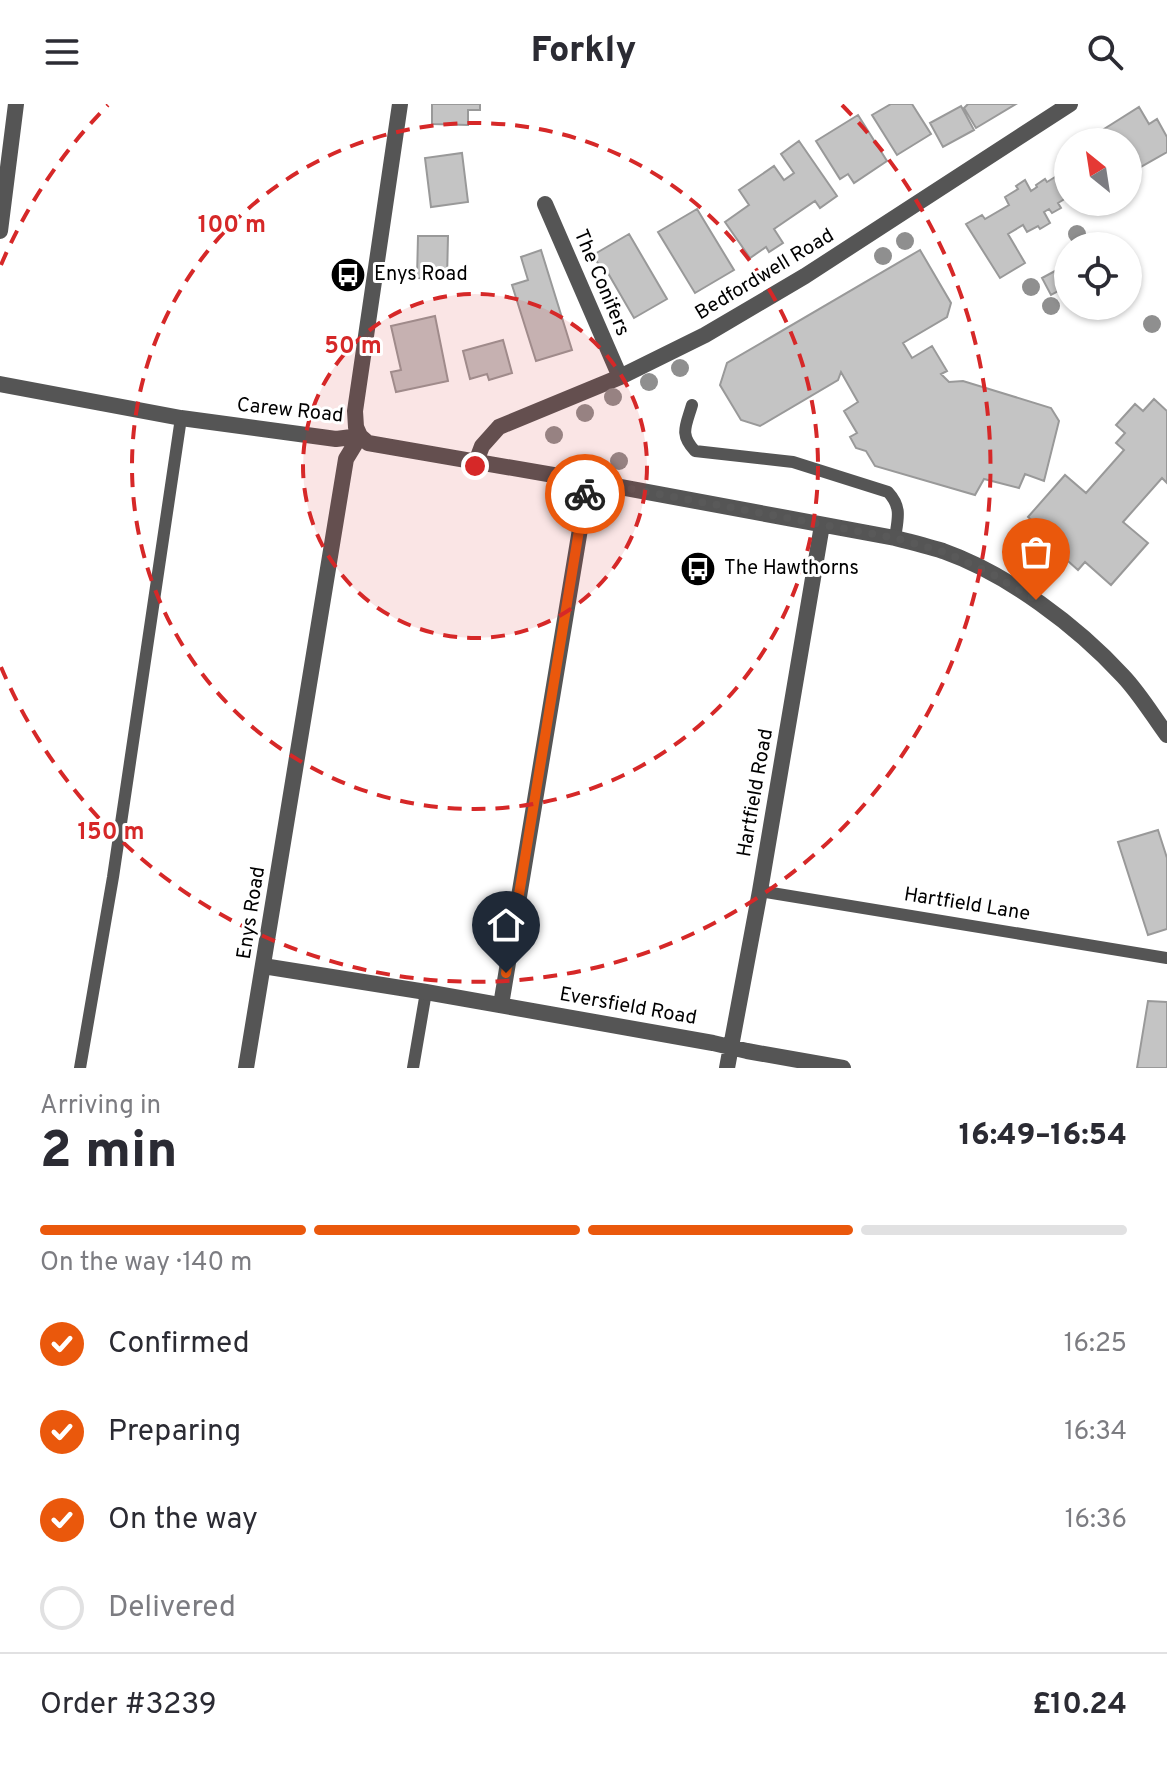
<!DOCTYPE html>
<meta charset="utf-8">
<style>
:root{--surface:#fff;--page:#f2f2f3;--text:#2b2b33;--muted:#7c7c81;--line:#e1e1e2;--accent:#ea580c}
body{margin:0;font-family:Overpass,sans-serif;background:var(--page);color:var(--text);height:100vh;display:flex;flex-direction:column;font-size:30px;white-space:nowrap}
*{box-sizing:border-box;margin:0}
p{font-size:26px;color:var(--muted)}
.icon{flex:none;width:44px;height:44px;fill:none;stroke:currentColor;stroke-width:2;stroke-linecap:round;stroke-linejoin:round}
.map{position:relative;height:964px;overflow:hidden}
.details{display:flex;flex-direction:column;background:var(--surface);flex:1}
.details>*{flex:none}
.needle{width:52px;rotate:330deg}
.fabs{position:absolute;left:1054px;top:24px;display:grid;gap:16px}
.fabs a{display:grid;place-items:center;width:88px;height:88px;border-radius:50%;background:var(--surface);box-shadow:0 2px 6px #0004;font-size:40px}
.pin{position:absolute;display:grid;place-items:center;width:68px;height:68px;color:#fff;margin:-82px -34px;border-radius:50% 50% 50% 0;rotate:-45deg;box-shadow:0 0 8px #0007}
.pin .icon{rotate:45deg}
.courier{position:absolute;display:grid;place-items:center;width:80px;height:80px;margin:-40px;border:6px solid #ea580c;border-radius:50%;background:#fff;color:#222;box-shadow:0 2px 10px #0007}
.summary em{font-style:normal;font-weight:800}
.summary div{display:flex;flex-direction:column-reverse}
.summary{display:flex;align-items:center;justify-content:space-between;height:136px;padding:0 40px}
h1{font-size:52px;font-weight:800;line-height:60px}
.bar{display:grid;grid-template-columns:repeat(4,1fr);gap:12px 8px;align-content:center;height:96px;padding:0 40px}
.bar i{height:10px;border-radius:6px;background:var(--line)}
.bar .on{background:var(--accent)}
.bar p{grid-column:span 4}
.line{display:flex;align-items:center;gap:20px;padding:0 40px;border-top:2px solid var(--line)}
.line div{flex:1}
ol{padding:0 40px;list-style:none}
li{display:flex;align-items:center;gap:24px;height:88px}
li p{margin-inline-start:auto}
li .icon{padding:8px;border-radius:50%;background:var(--accent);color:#fff;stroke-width:4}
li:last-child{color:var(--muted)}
li i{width:44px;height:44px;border:4px solid var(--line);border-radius:50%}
header{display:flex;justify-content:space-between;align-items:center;height:104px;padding:0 40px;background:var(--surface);font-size:36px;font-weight:800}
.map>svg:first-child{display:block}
.building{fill:#c4c4c4;stroke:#999;stroke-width:2}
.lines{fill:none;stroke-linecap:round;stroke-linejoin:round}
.service{stroke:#555;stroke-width:12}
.minor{stroke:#555;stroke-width:16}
.tree{fill:#8f8f8f}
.done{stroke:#595959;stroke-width:8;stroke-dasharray:0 14.4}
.route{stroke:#ea580c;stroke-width:10}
.ring{fill:none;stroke:#d62828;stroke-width:4;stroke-dasharray:14 10}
.labels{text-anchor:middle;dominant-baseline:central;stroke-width:6;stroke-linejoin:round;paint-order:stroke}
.poi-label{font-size:20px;fill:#000;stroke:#fff;text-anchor:start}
.street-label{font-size:20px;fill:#000;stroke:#fff}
.centre{fill:#d62828;stroke:#fff;stroke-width:4}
.ring-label{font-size:24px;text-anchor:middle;font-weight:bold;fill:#d62828;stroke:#fff;stroke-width:6;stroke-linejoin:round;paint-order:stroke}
</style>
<header><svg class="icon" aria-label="menu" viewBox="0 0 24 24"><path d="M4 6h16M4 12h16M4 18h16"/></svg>Forkly<svg class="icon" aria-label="search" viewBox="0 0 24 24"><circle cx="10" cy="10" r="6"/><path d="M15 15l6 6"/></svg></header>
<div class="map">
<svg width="1167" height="964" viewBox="0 0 1167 964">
<rect width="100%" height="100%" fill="#fff"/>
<!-- building -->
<path class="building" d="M432,0H480V6H468V21L432,20Z
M891,0H912L931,30L897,51L872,11Z
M968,0H1016L976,24L964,4Z
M961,2L974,26L943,43L930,19Z
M1139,3L1149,20L1157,15L1167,33V48L1130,69L1128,65V38H1112L1104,25Z
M858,11L887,57L854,79L848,70L840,75L816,37Z
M799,37L837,92L820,104L815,97L774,125L783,139L769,148L766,143L750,154L725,118L749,101L739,86L774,62L784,76L794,69L781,50Z
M462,49L468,98L431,103L425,54Z
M1068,65V93L1058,99L1061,104L1052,109L1049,105L1044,108L1050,119L1040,125L1038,122L1027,128L1023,121L1008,130L1025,159L1000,174L966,120L982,111L985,115L1009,101L1005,93L1018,85L1016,82L1025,76L1031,87L1037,83L1036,81L1045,75L1047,78Z
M697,105L734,166L695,189L658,128Z
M629,130L667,195L634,214L605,164L602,166L593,151Z
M418,132H448L447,175L417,174Z
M541,146L572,246L536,257L512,181L528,176L521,153Z
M920,146L951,199L947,213L903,239L912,254L932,242L947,267L941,270L949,278L963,277L1051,304L1059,317L1044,377L1025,370L1019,384L984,375L975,391L875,362L866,347L856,344L850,333L857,329L844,307L858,298L841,268L838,276L760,322L741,316L720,281L727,259Z
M1068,160V182L1051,191L1042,174Z
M435,212L448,277L396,288L391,268L401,266L391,222Z
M503,236L512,269L489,276L487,270L470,275L463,247Z
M1154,295L1167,307V379L1162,374L1123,418L1148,439L1111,481L1085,458L1078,466L1059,449L1064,444L1028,413L1065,371L1086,389L1124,346L1116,339L1125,329L1116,321L1135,300L1143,307Z
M1158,726L1167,754V825L1148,831L1118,738Z
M1148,897L1167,898V964H1137Z"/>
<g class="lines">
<!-- service -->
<path class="service" d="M692,301C686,322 679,330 695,347L793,358L888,388C902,403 898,414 895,434
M760,787L1167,854
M80,964L113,773L181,314
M413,964L426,888"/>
<!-- minor -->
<path class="minor" d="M545,100L620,273
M0,127L16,0
M0,280L181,314L336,335L360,332L368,339L588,377L895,434C911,438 927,442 943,447C1008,470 1077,522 1123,572C1140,590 1153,612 1167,631
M360,332L356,323L355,307L400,0
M476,358L482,342L499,323L620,273L705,231L805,172L1070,0
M263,862L426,888L713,939L747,947L843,964
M501,901L588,377
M246,964L346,355L360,332
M727,964L760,787L822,421"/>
</g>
<!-- trees -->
<g class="tree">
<circle cx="1077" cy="130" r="9"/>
<circle cx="905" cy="137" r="9"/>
<circle cx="883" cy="152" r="9"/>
<circle cx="1031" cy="183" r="9"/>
<circle cx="1051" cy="202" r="9"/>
<circle cx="1152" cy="220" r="9"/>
<circle cx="680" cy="264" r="9"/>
<circle cx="649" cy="278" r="9"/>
<circle cx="613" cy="293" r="9"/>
<circle cx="585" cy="309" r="9"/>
<circle cx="554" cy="331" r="9"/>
<circle cx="619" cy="357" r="9"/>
</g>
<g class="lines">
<!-- done -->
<path class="done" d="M585,390L588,377L895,434L944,448L992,470L1036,496"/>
<!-- route -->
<path class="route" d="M506,869L585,390"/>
</g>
<!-- distance rings -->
<circle cx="475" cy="362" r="172" fill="#d62828" fill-opacity=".12"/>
<g class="ring">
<circle cx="475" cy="362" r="172"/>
<circle cx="475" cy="362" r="343"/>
<path d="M1 161A515 515 0 0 1 108 1M842 1A515 515 0 1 1 1 563"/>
</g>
<!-- icons -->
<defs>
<symbol id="bus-disc" viewBox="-11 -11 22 22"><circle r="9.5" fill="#000" stroke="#fff"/><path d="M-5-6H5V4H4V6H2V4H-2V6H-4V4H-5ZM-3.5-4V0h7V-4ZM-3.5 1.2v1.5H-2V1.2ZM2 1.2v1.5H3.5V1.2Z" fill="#fff"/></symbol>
</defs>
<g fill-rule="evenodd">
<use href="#bus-disc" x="328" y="151" width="40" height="40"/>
<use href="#bus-disc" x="678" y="445" width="40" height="40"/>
</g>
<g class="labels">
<!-- poi labels -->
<g class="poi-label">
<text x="374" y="171">Enys Road</text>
<text x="724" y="465">The Hawthorns</text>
</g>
<!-- street labels -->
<g class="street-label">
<text transform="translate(765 171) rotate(-31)">Bedfordwell Road</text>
<text transform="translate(601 179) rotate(67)">The Conifers</text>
<text transform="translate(290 307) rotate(6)">Carew Road</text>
<text transform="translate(756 689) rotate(-80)">Hartfield Road</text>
<text transform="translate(967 801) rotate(9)">Hartfield Lane</text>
<text transform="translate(252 809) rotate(-81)">Enys Road</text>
<text transform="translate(628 903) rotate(10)">Eversfield Road</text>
</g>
</g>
<circle cx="475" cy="362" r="12" class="centre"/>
<g class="ring-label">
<text x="232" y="128">100 m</text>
<text x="353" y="249">50 m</text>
<text x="111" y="735">150 m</text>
</g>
</svg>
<div class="fabs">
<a><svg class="needle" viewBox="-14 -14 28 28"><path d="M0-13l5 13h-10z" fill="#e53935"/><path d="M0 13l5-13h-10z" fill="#7c7c81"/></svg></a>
<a><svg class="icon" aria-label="locate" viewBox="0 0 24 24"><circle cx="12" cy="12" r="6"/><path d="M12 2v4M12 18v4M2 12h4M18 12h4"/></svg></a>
</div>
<div class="pin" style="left:1036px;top:496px;background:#ea580c"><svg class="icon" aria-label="bag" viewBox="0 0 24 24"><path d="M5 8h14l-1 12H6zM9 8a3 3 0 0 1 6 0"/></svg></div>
<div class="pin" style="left:506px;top:869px;background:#1f2937"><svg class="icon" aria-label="home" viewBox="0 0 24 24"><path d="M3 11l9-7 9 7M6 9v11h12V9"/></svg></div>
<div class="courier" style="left:585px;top:390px"><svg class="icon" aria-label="bike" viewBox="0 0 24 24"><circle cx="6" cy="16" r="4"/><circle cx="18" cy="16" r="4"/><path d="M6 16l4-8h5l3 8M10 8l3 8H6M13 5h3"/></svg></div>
</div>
<section class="details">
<div class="summary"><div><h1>2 min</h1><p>Arriving in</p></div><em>16:49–16:54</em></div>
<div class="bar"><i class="on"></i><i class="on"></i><i class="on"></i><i></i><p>On the way · 140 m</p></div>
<ol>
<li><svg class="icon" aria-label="check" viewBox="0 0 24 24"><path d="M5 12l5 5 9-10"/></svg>Confirmed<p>16:25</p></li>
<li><svg class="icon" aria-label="check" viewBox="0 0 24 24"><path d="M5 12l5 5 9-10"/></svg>Preparing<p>16:34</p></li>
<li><svg class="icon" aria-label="check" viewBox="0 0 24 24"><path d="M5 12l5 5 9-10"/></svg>On the way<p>16:36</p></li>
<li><i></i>Delivered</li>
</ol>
<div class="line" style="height:104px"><div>Order #3239</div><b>£10.24</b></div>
</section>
